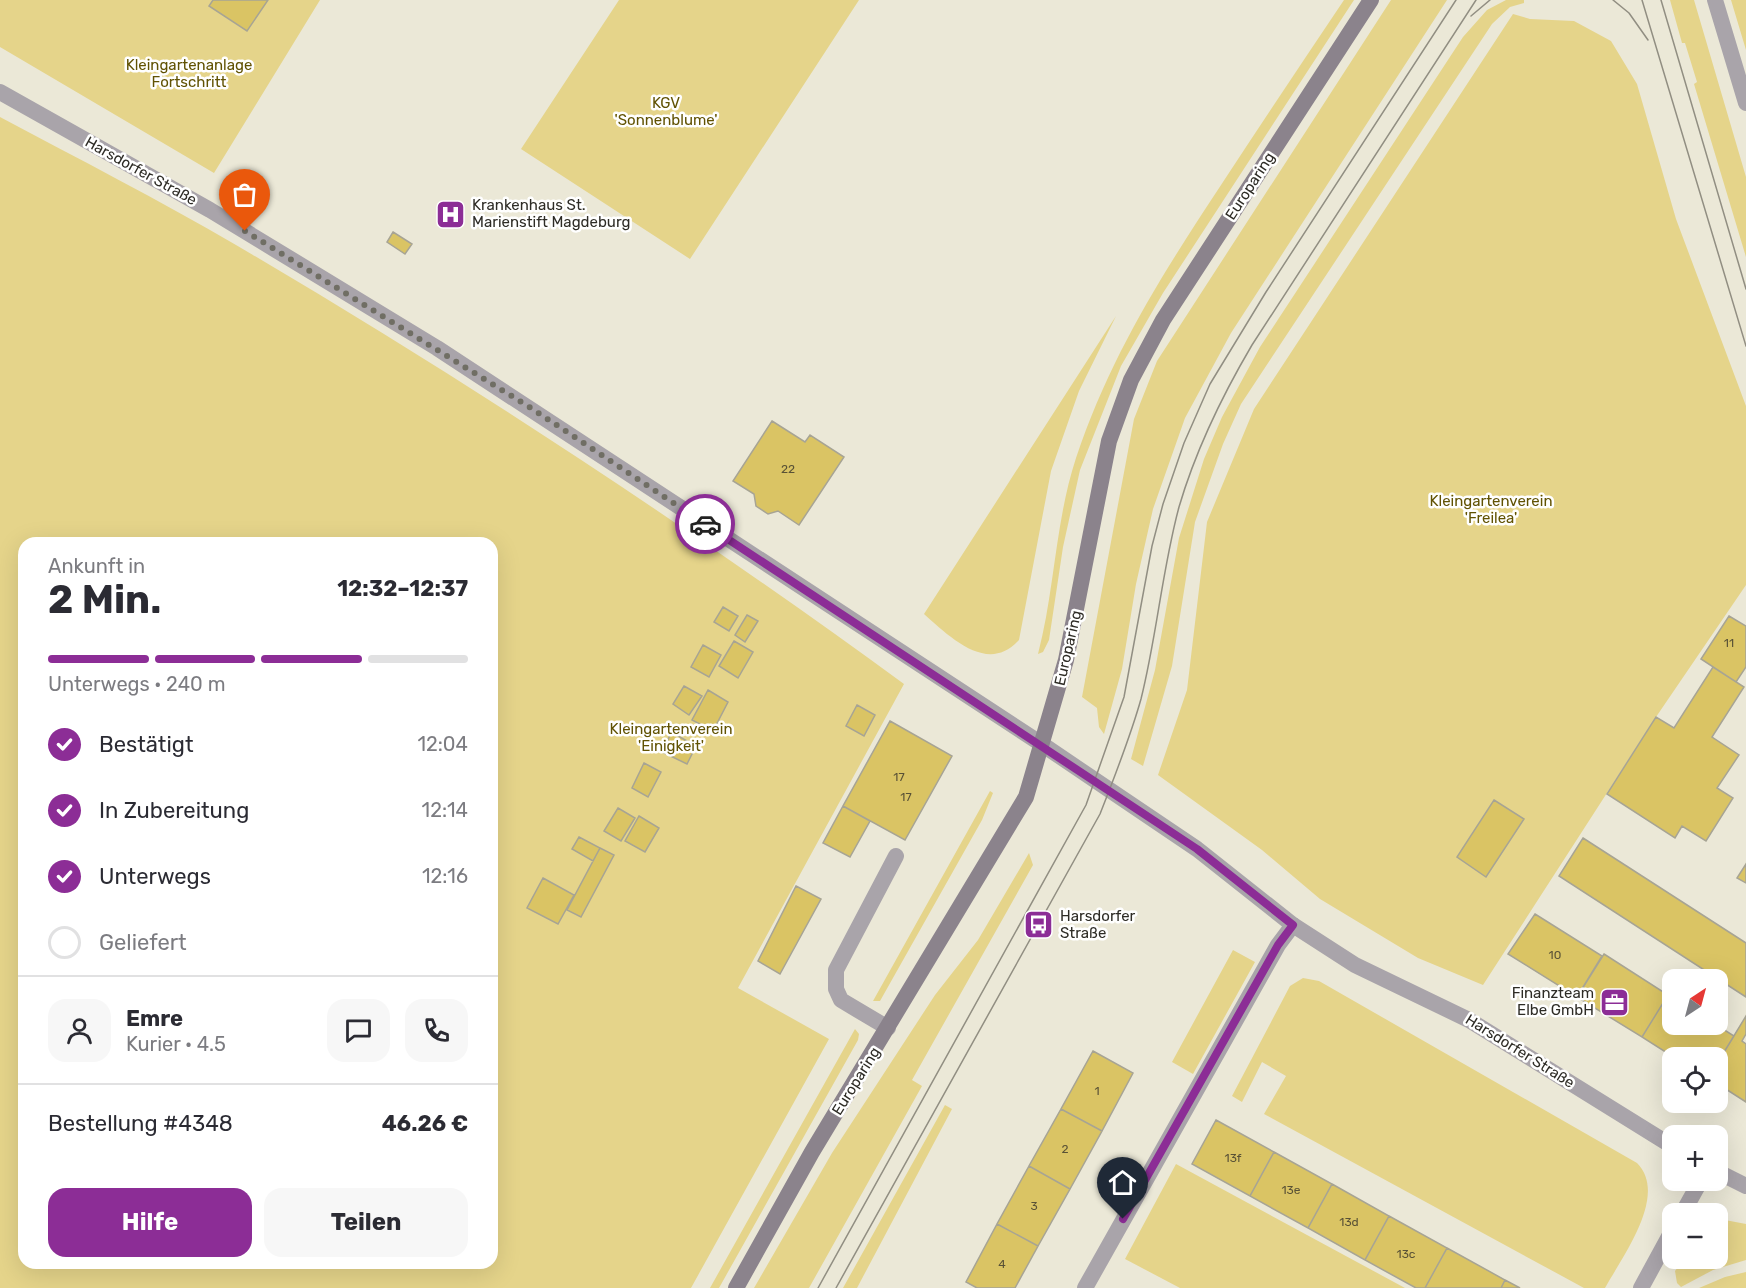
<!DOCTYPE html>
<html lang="de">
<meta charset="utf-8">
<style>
:root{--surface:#fff;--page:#f7f7f7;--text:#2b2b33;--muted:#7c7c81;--line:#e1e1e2;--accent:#8c2d96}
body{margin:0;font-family:Rubik,sans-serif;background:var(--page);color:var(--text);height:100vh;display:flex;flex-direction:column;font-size:22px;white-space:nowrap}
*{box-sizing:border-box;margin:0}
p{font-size:20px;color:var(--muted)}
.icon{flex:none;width:33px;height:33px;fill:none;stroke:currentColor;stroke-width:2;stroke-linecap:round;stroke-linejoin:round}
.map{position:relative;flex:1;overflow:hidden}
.panel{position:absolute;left:18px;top:537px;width:480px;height:732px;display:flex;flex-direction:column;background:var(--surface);border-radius:18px;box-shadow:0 6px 24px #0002}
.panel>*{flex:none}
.needle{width:39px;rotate:36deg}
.buttons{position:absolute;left:1662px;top:969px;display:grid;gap:12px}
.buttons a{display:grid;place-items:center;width:66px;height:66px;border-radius:12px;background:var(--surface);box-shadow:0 6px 24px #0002;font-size:30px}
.pin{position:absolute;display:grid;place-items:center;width:51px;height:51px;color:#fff;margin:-62px -26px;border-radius:50% 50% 50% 0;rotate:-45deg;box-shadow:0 0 6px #0007}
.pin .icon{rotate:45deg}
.courier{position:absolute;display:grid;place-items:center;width:60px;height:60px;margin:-30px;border:4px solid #8c2d96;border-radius:50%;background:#fff;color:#222;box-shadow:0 2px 8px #0007}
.summary em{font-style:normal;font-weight:700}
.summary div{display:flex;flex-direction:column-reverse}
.summary{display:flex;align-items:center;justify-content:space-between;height:102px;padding:0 30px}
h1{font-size:39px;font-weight:700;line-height:45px}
.bar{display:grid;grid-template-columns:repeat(4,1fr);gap:9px 6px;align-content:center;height:72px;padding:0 30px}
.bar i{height:8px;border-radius:4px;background:var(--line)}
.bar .on{background:var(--accent)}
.bar p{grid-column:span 4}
.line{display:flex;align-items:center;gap:15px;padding:0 30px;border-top:2px solid var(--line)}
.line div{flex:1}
.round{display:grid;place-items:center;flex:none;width:63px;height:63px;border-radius:18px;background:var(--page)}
ol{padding:0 30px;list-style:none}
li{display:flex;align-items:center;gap:18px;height:66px}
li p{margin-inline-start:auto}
li .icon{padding:6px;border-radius:50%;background:var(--accent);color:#fff;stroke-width:4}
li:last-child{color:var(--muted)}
li i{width:33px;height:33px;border:3px solid var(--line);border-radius:50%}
.action{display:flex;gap:12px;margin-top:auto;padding:12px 30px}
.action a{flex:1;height:69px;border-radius:18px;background:var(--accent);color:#fff;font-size:24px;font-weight:700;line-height:69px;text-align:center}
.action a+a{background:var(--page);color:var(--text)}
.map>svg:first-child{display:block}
.green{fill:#e5d48a;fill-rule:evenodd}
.building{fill:#dac464;stroke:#a7a494;stroke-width:1.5}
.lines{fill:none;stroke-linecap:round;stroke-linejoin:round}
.service{stroke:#a9a4aa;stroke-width:16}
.minor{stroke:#a9a4aa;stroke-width:16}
.tertiary{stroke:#a9a4aa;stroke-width:16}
.secondary{stroke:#8b838c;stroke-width:16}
.tram{stroke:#918e82;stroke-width:1.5}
.done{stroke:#706e64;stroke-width:6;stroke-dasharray:0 10.8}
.route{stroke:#8c2d96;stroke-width:8}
.labels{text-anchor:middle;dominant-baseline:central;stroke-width:5;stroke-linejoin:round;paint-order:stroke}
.number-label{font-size:12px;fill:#595236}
.park-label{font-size:15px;fill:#615203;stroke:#fff}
.street-label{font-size:15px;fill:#2e2c26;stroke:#fff}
.poi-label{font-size:15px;fill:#2e2c26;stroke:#fff;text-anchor:start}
</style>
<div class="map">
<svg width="1746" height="1288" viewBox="0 0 1746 1288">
<rect width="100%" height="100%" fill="#ebe8d7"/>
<!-- green -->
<path class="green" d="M0,0H320L214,173L0,47Z
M619,0H859L690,259L521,149Z
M1344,0H1354L1163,293L1121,366L1080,470L1063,547L1049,640L1043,652L1038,654C1055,589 1055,522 1076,458C1111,354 1163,273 1223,182C1263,121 1303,61 1344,0Z
M1391,0H1447L1231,333L1185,418L1153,509L1136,584L1122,669L1104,734L1099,727L1097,708L1082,697L1134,419L1157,361Z
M1506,0H1524V3L1510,7L1492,24L1241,404L1223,444L1195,522L1172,666L1143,766L1131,759L1155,670L1179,538L1204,459L1222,417L1260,347L1463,37L1487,10Z
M1670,0H1694L1746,177V257L1694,84L1697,82L1685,43H1682Z
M1731,0H1746V50Z
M1513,14L1530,19L1574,21L1611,41L1637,84L1676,219L1746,406V585L1656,717L1483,985L1418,958L1320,899L1262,850L1158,775L1187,690L1207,522L1254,409Z
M0,117C79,159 159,200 236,245C466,380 689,527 904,684L738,988L829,1039L691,1288H0ZM24,543H492V1263H24Z
M1116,316L1079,391L1051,471L1019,640C988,675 950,637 924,614Z
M990,791L993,793L982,820L880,1001H873Z
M1029,853L1033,865L912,1080L922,1086L809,1288H754L832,1153L935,995L978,940Z
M1233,950L1255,962L1193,1074L1172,1062Z
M1303,978L1319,981L1637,1163C1669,1195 1622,1257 1605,1288H1584L1264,1114L1286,1076L1262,1062L1242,1102L1232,1096L1290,986Z
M855,1029L859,1034L858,1040L719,1288H710Z
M945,1105L952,1109L857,1288H843Z
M1176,1164L1405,1288H1180L1125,1259Z
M1725,1220L1746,1224V1260L1713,1270L1681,1287L1677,1283L1675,1271L1684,1259L1718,1258V1221Z
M1746,1272V1288H1699L1725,1277Z"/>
<!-- building -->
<path class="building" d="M213,0H268L247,31L209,6Z
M393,232L412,244L405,254L387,242Z
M772,421L805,442L810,435L844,457L799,525L778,511L768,514L756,506L754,494L733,481Z
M723,607L738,616L729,631L714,622Z
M747,615L758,621L745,642L735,635Z
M1729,616L1746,626V667L1736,682L1701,659Z
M734,641L753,652L738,678L719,666Z
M703,645L721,655L709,677L691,667Z
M1713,667L1744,687L1712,737L1739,755L1717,788L1733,798L1706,841L1682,826L1675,838L1607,794L1656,717L1674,728Z
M684,686L702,696L689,715L673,704Z
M708,690L728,702L713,731L692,720Z
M857,705L875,715L864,736L846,726Z
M890,721L952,756L905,840L843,806Z
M674,727L681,730L678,736L696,746L687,764L662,752Z
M644,763L661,772L648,797L632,788Z
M1494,800L1524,819L1486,877L1457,857Z
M843,806L870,821L850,857L823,843Z
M618,808L635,818L621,841L604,831Z
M639,816L659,828L645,852L625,841Z
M579,837L600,848L593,861L572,849Z
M1583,838L1746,943V997L1559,876Z
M600,848L614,855L581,917L567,910Z
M1746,864V883L1737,878Z
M543,878L574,895L558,924L527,908Z
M796,886L821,899L780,974L758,961Z
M1535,914L1602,956L1577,997L1508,954Z
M1604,954L1668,995L1642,1037L1577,997Z
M1668,995L1672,997V1024H1715L1734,1036L1718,1062V1058H1675L1642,1037Z
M1746,1016V1034L1742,1041L1746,1044V1102L1718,1084V1062Z
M1093,1051L1133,1073L1102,1131L1061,1109Z
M1061,1109L1102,1131L1070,1189L1029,1166Z
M1216,1120L1274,1152L1250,1196L1192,1164Z
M1274,1152L1332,1184L1308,1228L1250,1196Z
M1029,1166L1070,1189L1038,1246L997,1224Z
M1332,1184L1389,1216L1365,1260L1308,1228Z
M1389,1216L1447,1248L1425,1288H1416L1365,1260Z
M997,1224L1038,1246L1015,1288H977L966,1282Z
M1447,1248L1505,1280L1501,1288H1425Z
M1505,1280L1520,1288H1501Z"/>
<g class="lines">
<!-- service -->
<path class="service" d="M888,1028L841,1000L836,989V970L896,856"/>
<!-- minor -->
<path class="minor" d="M1715,0L1746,103
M0,92L210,210L437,348L1043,745
M1682,1214L1701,1180
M1085,1288L1278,945L1293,925
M1641,1288L1672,1231"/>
<!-- tertiary -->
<path class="tertiary" d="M1043,745L1197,849L1293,925L1355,965L1469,1020L1672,1146
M1718,1172L1746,1186"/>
<!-- secondary -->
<path class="secondary" d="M736,1288L812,1152L1026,797L1066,660L1109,441L1131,380L1163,320L1371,0"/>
<!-- tram -->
<path class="tram" d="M1613,0L1629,13L1648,40
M1642,0L1746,346
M1661,0L1746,289
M1471,16L1490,0
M818,1288L1086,805L1124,697L1152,546L1163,504L1184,443L1210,384L1266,292L1456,0
M836,1288L1100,814C1115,776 1130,738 1141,699C1157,635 1162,570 1179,507C1196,449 1222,396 1252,345L1476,0"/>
</g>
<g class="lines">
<!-- done -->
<path class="done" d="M245,231L531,408L705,524"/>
<!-- route -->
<path class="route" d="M705,524L1197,849L1293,925L1278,945L1123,1219"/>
</g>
<!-- icons -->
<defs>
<symbol id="hospital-square" viewBox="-11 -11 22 22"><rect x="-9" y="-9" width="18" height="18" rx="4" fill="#8c2d96" stroke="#fff"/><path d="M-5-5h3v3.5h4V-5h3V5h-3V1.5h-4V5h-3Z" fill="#fff"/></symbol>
<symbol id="bus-square" viewBox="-11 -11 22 22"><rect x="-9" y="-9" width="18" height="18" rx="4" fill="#8c2d96" stroke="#fff"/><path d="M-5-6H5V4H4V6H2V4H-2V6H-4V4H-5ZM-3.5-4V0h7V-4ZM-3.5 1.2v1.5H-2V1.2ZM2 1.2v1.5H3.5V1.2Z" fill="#fff"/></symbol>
<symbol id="office-square" viewBox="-11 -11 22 22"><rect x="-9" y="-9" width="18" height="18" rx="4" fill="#8c2d96" stroke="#fff"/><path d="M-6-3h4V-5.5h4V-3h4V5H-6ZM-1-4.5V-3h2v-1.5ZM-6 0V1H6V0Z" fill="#fff"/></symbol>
</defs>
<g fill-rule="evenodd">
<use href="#hospital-square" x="434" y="198" width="33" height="33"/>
<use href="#bus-square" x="1022" y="908" width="33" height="33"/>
<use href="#office-square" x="1598" y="986" width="33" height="33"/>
</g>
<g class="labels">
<!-- number labels -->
<g class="number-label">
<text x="788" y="469">22</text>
<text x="1729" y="643">11</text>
<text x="899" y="777">17</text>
<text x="906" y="797">17</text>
<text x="1555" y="955">10</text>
<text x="1097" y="1091">1</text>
<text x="1065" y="1149">2</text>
<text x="1233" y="1158">13f</text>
<text x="1291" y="1190">13e</text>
<text x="1034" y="1206">3</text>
<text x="1349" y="1222">13d</text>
<text x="1406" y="1254">13c</text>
<text x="1002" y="1264">4</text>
</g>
<!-- park labels -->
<g class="park-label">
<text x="189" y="65">Kleingartenanlage<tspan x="189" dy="17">Fortschritt</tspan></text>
<text x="666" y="103">KGV<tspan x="666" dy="17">'Sonnenblume'</tspan></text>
<text x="1491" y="501">Kleingartenverein<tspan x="1491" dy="17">'Freilea'</tspan></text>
<text x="671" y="729">Kleingartenverein<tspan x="671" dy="17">'Einigkeit'</tspan></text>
</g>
<!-- street labels -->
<g class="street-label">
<text transform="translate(141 171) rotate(29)">Harsdorfer Straße</text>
<text transform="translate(1250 186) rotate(-57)">Europaring</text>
<text transform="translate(1068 648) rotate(-77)">Europaring</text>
<text transform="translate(1520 1051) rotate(32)">Harsdorfer Straße</text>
<text transform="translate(856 1081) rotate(-58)">Europaring</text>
</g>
<!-- poi labels -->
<g class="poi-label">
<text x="472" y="205">Krankenhaus St.<tspan x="472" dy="17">Marienstift Magdeburg</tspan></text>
<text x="1060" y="916">Harsdorfer<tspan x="1060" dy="17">Straße</tspan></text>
<text x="1594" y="993" text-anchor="end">Finanzteam<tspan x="1594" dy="17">Elbe GmbH</tspan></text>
</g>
</g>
</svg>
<div class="buttons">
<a><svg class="needle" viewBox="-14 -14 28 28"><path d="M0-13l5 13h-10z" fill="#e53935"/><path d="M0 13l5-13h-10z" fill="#7c7c81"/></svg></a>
<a><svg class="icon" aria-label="locate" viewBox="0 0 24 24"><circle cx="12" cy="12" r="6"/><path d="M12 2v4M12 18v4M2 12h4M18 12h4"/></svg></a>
<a>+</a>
<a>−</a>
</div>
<div class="pin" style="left:245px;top:231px;background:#ea580c"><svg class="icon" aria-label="bag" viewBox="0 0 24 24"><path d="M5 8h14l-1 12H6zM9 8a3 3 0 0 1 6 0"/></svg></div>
<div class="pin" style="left:1123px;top:1219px;background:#1f2937"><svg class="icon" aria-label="home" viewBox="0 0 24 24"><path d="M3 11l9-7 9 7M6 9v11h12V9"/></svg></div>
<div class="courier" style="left:705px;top:524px"><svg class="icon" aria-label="car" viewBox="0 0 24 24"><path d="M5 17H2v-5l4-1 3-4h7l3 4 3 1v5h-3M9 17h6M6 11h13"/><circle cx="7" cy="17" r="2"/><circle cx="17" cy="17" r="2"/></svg></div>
<section class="panel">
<div class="summary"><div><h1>2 Min.</h1><p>Ankunft in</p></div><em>12:32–12:37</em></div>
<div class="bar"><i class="on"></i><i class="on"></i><i class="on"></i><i></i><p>Unterwegs · 240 m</p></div>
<ol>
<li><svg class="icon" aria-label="check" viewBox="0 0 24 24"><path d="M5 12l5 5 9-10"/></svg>Bestätigt<p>12:04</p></li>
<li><svg class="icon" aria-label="check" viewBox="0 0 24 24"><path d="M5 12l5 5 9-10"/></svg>In Zubereitung<p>12:14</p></li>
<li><svg class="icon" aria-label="check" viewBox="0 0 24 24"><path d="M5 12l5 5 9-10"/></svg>Unterwegs<p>12:16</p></li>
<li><i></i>Geliefert</li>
</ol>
<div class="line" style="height:108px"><a class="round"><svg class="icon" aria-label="person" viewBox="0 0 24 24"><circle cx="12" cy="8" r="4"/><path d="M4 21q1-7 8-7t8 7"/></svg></a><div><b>Emre</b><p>Kurier · 4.5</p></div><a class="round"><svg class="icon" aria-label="chat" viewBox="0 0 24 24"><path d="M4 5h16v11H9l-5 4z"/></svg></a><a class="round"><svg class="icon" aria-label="phone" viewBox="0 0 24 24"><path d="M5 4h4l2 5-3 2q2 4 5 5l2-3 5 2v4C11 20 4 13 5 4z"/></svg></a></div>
<div class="line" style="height:78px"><div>Bestellung #4348</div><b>46.26 €</b></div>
<div class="action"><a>Hilfe</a><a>Teilen</a></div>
</section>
</div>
